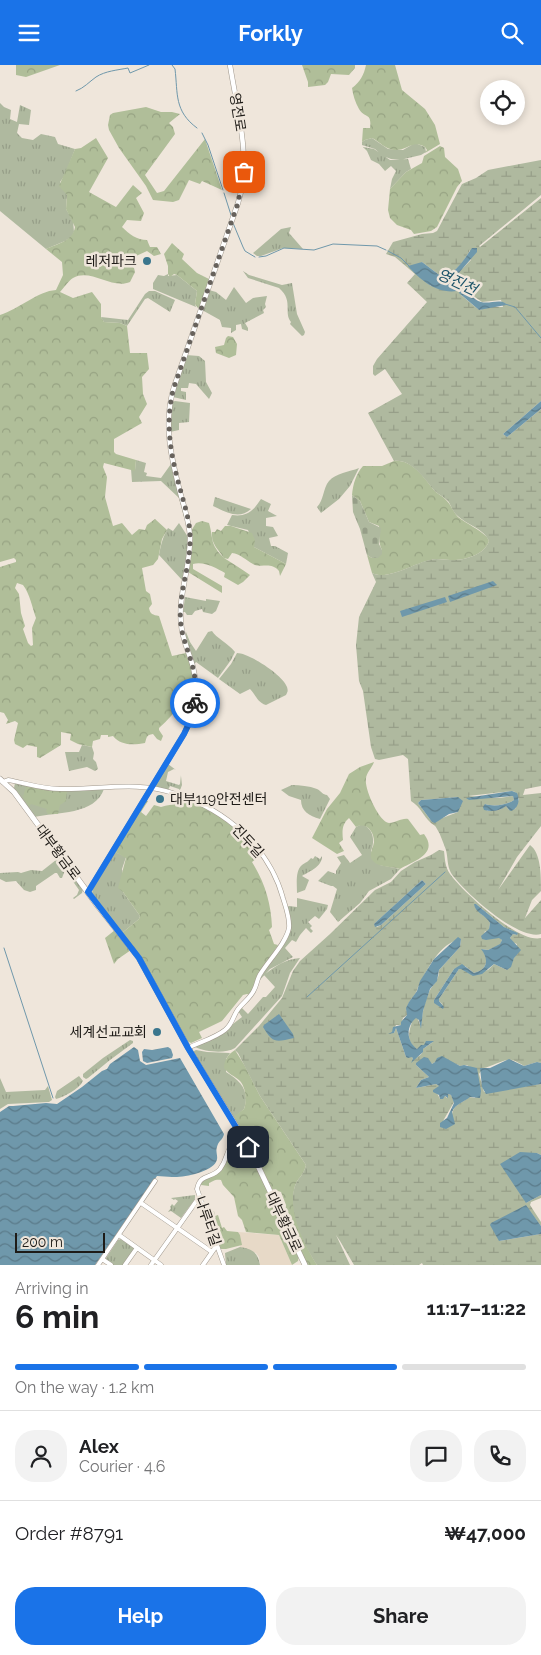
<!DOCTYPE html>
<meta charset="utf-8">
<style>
:root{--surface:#fff;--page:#f2f2f2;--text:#202124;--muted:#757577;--line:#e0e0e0;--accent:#1a73e8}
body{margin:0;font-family:Raleway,"Noto Sans KR",sans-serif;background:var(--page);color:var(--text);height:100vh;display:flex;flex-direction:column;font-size:19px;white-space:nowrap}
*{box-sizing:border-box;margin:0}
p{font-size:16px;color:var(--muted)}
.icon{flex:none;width:28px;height:28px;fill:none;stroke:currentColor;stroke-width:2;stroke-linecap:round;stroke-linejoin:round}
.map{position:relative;height:1200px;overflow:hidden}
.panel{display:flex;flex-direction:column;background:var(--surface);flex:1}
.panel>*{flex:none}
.tools{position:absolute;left:480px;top:15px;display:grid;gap:10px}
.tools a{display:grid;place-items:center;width:45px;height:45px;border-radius:50%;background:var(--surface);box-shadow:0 2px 8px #0003;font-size:25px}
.scale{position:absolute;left:15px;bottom:12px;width:90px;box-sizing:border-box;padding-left:5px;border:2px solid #1e1b17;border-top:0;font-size:14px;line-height:18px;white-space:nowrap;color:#1e1b17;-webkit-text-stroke:4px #efe6db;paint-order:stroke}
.pin{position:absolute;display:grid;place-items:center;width:42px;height:42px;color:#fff;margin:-21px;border-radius:10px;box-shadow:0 2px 8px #0006}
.courier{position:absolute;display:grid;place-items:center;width:50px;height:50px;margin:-25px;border:4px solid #1a73e8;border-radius:50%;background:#fff;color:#222;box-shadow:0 1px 6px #0007}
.overview em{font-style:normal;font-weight:700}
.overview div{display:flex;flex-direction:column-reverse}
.overview{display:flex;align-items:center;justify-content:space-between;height:85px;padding:0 15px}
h1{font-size:32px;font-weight:700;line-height:38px}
.bar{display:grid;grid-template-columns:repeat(4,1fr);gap:8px 5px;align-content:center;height:60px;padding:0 15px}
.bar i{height:6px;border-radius:4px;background:var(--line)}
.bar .active{background:var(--accent)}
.bar p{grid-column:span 4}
.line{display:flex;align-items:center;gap:12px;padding:0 15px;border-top:1px solid var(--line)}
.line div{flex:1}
.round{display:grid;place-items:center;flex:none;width:52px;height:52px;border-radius:20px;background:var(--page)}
.button{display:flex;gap:10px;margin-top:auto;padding:10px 15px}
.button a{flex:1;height:58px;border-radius:20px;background:var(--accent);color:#fff;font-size:20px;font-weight:700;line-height:58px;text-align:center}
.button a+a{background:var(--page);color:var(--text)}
header{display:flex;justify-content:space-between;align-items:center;height:65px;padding:0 15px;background:var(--accent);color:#fff;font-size:22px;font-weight:700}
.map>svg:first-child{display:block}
.built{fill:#e7d9c7}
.grass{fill:url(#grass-tufts)}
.forest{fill:url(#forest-crowns);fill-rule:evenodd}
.wetland{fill:url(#wetland-marsh);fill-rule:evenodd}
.cemetery{fill:url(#cemetery-stones)}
.water{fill:url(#water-waves)}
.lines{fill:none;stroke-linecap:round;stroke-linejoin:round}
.stream{stroke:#6f98ab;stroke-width:1}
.minor-casing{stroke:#a0988d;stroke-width:5}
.tertiary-casing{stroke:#a0988d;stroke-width:5.5}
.secondary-casing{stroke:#a0988d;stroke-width:6}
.minor{stroke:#fff;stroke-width:4}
.tertiary{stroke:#fff;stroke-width:4.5}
.secondary{stroke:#fff;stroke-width:5}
.done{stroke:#67625c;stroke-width:5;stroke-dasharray:0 9}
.route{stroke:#1a73e8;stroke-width:6}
.poi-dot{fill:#3a768d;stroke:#efe6db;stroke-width:2}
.labels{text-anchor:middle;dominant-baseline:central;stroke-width:5;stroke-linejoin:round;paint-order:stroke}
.street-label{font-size:14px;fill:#1e1b17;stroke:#efe6db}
.poi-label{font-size:14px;fill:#1e1b17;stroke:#efe6db;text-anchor:end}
.water-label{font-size:15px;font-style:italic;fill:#1b5268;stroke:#efe6db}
</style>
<header><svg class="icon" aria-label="menu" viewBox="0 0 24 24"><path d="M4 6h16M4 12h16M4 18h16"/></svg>Forkly<svg class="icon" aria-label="search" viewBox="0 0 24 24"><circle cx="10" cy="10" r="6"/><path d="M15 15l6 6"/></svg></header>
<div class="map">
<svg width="541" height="1200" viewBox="0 0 541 1200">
<defs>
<pattern id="grass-tufts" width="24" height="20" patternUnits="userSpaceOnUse" patternTransform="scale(1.25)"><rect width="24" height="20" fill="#afb99f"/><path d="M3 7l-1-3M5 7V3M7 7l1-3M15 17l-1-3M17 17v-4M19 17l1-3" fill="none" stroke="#969e88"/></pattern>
<pattern id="forest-crowns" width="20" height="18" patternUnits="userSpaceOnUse" patternTransform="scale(1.25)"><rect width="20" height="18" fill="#b0be99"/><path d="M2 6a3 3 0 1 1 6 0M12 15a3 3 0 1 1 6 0" fill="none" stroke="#97a383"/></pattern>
<pattern id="wetland-marsh" width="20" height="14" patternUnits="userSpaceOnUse" patternTransform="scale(1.25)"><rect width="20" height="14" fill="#afb99f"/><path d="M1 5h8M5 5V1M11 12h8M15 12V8" fill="none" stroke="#969e88"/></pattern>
<pattern id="cemetery-stones" width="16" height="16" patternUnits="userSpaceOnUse" patternTransform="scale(1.25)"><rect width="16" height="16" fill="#afb99f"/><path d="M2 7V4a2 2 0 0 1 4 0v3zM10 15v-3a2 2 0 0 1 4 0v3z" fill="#969e88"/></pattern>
<pattern id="water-waves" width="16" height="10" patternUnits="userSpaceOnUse" patternTransform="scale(1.25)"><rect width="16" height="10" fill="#6f98ab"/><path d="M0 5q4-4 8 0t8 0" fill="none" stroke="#5b7b8a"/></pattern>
</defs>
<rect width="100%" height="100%" fill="#efe6db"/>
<!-- built -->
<path class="built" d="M238,1167L279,1170L292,1200H260L259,1192L256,1188L240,1182V1170Z"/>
<!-- grass -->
<path class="grass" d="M0,38L4,42L11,45L10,54L17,57L20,40L31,45L29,60L19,59L17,68L22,73L33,75L41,69L55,72L58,79L75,84L65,110L60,117L67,130L66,144L73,156L74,167L72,171L65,176L46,184L0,146Z
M372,73L388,84L403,85L415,78L425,82L426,87L421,90L400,95L391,94L383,91L375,84L362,80V77L365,75Z
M363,82L374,84L390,95L408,94L411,104L406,107L390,124L392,114L396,106L391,101L385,106L379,99L371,95L367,86Z
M291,162L289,168L303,184L283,183L261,191H257L253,188L281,164Z
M243,206L249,210L282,220L292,218L297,249L305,267L304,270L302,271L290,259L291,257C283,247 294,236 279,223L248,213Z
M168,209V211L177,210L197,226L195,239L196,242L153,224V218L158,210L164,211Z
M234,222L246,238L253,233L267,231L265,239L266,242L263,245L264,248L245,258L248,263V266L242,264L241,259L236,260V265L231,268V263L222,262L220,255L202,245L209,225L216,227L226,235Z
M149,226H155L175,235L170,247L148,233L145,234L127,261L120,258L104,257L101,252L128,255L145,229Z
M186,290L199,291L205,296L206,317L212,328L209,334L196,319L189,318L188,323H181V326L186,327V335L173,332Z
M175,336L190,338L189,357L179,358V365L170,367L172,337Z
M136,395L146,398L144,407L147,408L146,411L161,413L171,399L185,449L184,452L179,433L161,416L132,417L131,404L135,405Z
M359,403L350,421L339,434L321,448L317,442C324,435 323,423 329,416C336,408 349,407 359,403Z
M215,432L251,444C239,455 226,447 213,441Z
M261,434L271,439L268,446L277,451L266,453V461L273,462L278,471L269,473L271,481H275L288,488L286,499L254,482L248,465L227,460L232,450C247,452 253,446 261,434Z
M179,458L188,472L187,494L182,515L159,490C161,479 163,472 168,463L173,466Z
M185,532L206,536V534L220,536L216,546L212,549L203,547L202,544L195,546L192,550H187L185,547H183Z
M212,566C216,573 228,578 235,587L231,595L218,613L196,597L194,600L185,573L186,567L190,577L196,586L208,567Z
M237,588C249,588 283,610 287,622C288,626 288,626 286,630L266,640C257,637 256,630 250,624L240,629L219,614L231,599Z
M82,680L92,682L94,688L93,694L96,697L98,704L95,706L87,702L69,706L65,687H79Z
M168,699L176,705L174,704L168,707L166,716L179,720L180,719L181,710V711L182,720L179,728V724L170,721L168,725L155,721Z
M15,718C45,727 74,726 104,724C95,750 57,747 34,752L14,723Z
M292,720C300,720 309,721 317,724C321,726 323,730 327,730L330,734L320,754C309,751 301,746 301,735L289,731L281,725Z
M362,759C374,764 375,776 371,786L380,800L400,804L391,814L369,826L360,838L338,857L330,847L337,824L333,821H331L318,816L328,806L336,809V806L341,798L337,792L344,790L350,798L362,790L350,772L356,762Z
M115,787L126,792L122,804L123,827L140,851L139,854L122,868L92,828L93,824Z
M59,790L83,824L82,828L74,834L73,833L77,830L79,825L65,805L62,813H60L57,808H55L36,821V825L30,827L24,825L16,816L6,817L0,814V808L18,807L21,808L31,805L42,806L56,795L54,792Z
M315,791L320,794L322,791C322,802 310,806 302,811L309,815L305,825L297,828C297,819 295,806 302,800C306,797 308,797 311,793L313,794Z
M297,833L328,840L327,844L319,854L315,851L308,857L312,861L310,863L313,866L311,868L306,863L300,870L296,877L292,875L285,883L293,892L270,904L258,917L288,868L287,842L289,841L297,842Z
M300,893L290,908L282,931L235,983C225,989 206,987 195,982L229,962L242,952L238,946L241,942L248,949L263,932H266L275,922L264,910C275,901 286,894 300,893Z
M130,975L133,976V978L110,995L88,1013L86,1014L83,1012V1009L103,993Z
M196,985L207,987L230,988L226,994V1007C241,1016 250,1026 244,1044L234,1053L192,987Z
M79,1011L83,1016C79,1024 64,1032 56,1034L55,1032L57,1026Z
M0,1013L6,1027L45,1025L48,1021L52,1035L49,1037L8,1039L0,1044Z
M195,1130V1134L181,1153L171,1146L168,1147L171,1143L170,1142L172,1139L174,1141L178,1136L175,1134L174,1135L171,1133Z
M121,1174L134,1183V1186L124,1200H113L106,1195V1193L118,1175Z
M240,1182C253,1184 258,1188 260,1200H226L225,1188Z"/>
<!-- forest -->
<path class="forest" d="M16,0H60L26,12L16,10Z
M302,0H355V3L349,10L331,9L328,17L325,20L308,22V17Z
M366,0H395L402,25L425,44L435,60L440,79L425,88L427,85L425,82C413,74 407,86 394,85C385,84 380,77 372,73L365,75L362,77L363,63H370C372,47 365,54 359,44C355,37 353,30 352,23C360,17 364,10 366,0Z
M146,42L161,47H172L180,49L169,58L173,62L175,69L145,110L157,128L164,126L205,74L222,125L202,116L200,119L189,115L179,135L173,137L153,135L146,121L119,83L109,65L108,60L110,50L113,48Z
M96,73L108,93L89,127L116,142L133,120L142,128L136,133L144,148L141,156L127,155L122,162C129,169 137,175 147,175L150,182H157L161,189L154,191L147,186L134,192H130L128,194V197L134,203L135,207L130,217C112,225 91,203 73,213C68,216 64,223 60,227L73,233L92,227L101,239V252L104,257L120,258L127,261L130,288H147L149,304L142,312L143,329L147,339L139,352L142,358L114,374V387L116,389L136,395L135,406L104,398L103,402L107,412L105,432L113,461L122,458L132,470L139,464L145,465L147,460L155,454L167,465L162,474L158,494L153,500L142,503L146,526L150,529L152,539L149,543C150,549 153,550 159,551L172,591L186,588L192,603L194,620C188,624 186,631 182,637C175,647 168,655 159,663V665L163,671L161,676L157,674L153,669C146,670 147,672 145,678C134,680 121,681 113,671L108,672V670H101L100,674L93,676L92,682L78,679L70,675L71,669L61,667V680L40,693L37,692V682L27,680L23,683L15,679L14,675L18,658L15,656L6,659L8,655L4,648L0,647V502L16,497V495L14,493L0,497V250C19,244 38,226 56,225L63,210L62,197L46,184C57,179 73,176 75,162L66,144L67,130L59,121L75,84L81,83ZM17,518L23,520C30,529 32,542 36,553L32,563L33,580L31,581L28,578L23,564L25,561L21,548L19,529L15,523Z
M440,81L444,83L445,92L458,104L462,116L457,122L437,162L431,166L414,169L411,165L397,160L390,153L388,145L390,124L406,107L422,98L424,91Z
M172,178L184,189L182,194L197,208L209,214L200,242L198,243L195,239L197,226L177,210L174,209L170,212L168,209V201L164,189Z
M228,271L233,272L237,279L236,290L229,293L216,288L215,282L224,280L226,273Z
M394,396C411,394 423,411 433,424C437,429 443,431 447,436C452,441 453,447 458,452C467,459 479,464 487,472L489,476C485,490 463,496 450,495C444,495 436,493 431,495C414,498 388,516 372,508L367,490L372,493L382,485C378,478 380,470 379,461L369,457L360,436L352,430C353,419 356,409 363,401H382Z
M202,456L209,458C214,475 209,478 224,493C218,484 211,479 212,467H215L217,464L221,466L225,461H231L252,468L255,475L254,482L286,499L280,511L279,506C270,496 262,504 253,499C246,495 240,489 232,488L228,494L224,493C233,499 242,504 250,510L243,517L238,520L224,512L225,508C216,503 204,496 193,499V504L222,521V528L188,507L191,466L196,458Z
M374,697C372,703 366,708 366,714C364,723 379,757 389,758C396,758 401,753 408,754L420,770L424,769C439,789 414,796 400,804C392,801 379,803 373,796C368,790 373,784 374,777C374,766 366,757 356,762L349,753C342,759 342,766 343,775L339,778L344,786L337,789L312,773L327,744L340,728L349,709L360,702Z
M26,721L45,725L67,726L66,736L60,740L58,749H48L46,746L47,744L31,739L29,742L23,732Z
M180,732C216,746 237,760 260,791L252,797C265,818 271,838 272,862L269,865L274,879L278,880L260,908L250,930L247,929L243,930L222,956L199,967L202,973L191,978L185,975L122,868L139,854L140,851L123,827L118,823L126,793L115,787L146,735L148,736L141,747L146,751L154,740L161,742C167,740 172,740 178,738Z
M115,865L131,885L118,894L114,899L105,873Z
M235,985L245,1001L260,1031L306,1100C303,1112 298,1112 295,1121C288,1143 305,1181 317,1200H307L285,1153L286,1140L281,1127L272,1124L258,1095L261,1090L259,1084L261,1077L257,1076L250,1080L234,1053L236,1050L244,1044C247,1036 246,1023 240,1016C235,1011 228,1009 224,1003C224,996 228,989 235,985Z
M238,1077L242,1079L248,1084L299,1191L298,1196L292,1200L279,1170L246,1167L242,1155L238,1151L234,1132L223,1120L221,1115C215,1114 214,1116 209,1118V1121L201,1120L202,1115L216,1109L230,1084Z
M214,1146L215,1151L218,1150L222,1163L224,1162L227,1166L238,1167L240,1170L242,1180L226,1184H219L213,1168L214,1166L207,1149Z"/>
<!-- wetland -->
<path class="wetland" d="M541,95V130L479,181L480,182L541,133V336L503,369L507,372L541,344V721L525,724L523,730L541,728V761L517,792L498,825L530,780C541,788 541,810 541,826L532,835L525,853L541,835V869C518,876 463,826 451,808C447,801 448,793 446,785C443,778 441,770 437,764C435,760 435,761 431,758C423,751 421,742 411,736L408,694L403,690L379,695L375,694L371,682L363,626L359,616L356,580L359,552L376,517L372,508C388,516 414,498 430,495C436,493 444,495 450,495C463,496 485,490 489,476C484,464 468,460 459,452C453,448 452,442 448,436C443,431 437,429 433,424C423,412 411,394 394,396L368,348L402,329L385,304L375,311L373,309V301L377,294L427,237L407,218L415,209L395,192L386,189L393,177L422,169L433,168L437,166L462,119L476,113L488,105ZM470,185L471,195L455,211L449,219L455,220L431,221L411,204L422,197L442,212C454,210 465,195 470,185ZM465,225L482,237L501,235L503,242H489L479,245L461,230ZM512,726L515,727L519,734L515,744L509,745L506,741L499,745L487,746L485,739C494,742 507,740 514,735L513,731L499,733L468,731ZM458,732V747L432,757L418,738L421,735Z
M439,785L444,786C445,794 445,802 450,809C462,826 519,879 541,873V998L537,997L524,1001C521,999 516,996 512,995C504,993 492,1002 483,1003L479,1009L484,1027L541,1019V1090L537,1088L526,1138L541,1130V1133L531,1137L530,1140L541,1157V1161L526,1141L499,1176L541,1169V1200H423L422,1198L419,1200H354L340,1176L336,1170L350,1200H317C304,1180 287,1144 295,1121C298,1112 303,1112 306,1100L260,1031L238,988L235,985L259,961L282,933L293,906L300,896L330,869L375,825L391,817L401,806L415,797L431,790ZM422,815L426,819L381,860L377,862L374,859ZM476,839L504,862L517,868V870L513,869L510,873L512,877L517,879L514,893L507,905L494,899L488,905L470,909L461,903L459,904L439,934V936L443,940L434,935L454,904L465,901L474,908C488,905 489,894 482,884L488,885L500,880L502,875L499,872L493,873L484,867L489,865L490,858L488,853L481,849ZM461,874L460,882L439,905C439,917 433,918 429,927C424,938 422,950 421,962L417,952L413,954C409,966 405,976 417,984L433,977L423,984C423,990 418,992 413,994L412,992H406L396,963L394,968L392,967L396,960H401L403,953L407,950C406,934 415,934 418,922C427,905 439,878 461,874ZM429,997L432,999L435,997L456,999L460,1001L467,1000L477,1007C478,1021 481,1018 475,1033L469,1032C462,1039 452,1039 452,1052L443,1056L454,1037L451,1030L448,1029L447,1033L445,1031L440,1034L437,1028L439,1021L436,1019L416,1023L421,1015L429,1012L416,1000Z"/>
<!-- cemetery -->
<path class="cemetery" d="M352,430L360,436L369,457L381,463L379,479L382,485V489L378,493H372L367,490L360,464L353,447Z"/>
<!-- water -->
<path class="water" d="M472,183H477V187L450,218L457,221V226C437,229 420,215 408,201L422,197L442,212C455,210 465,193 472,183Z
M461,224C469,226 473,235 481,237C490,239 498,234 505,238L506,240L479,245L459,228Z
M541,336V344L507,372L503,369Z
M493,516L497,520L450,537L448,531Z
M445,532L447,537L402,552L400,546Z
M512,726L517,728C520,734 519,743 511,746L509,745L506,741C500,746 492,747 484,745L483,742L485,739C494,742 507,740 514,735L513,731L469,735L466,733Z
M458,732L463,736L458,747L449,749L435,758L432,757L418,738L421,735Z
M422,815L426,819L381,860L375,862L374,859L376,857Z
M474,839H476L504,862L518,868L517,870L513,869L510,873L521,885L514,893L511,902L507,905L494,899L482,909L473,911L461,904H459L439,934V936L444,942L443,944L434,938V935L454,904L462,899L474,908C488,905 489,894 481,884L488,885L500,879L502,875L499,873L486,875L482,874L481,871L489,864L490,858C486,850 475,848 474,839Z
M458,872L461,874L460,882L439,905L437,916L430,924L423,946L421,964L419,955L416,953C406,961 406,976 417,984L421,980H424L426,976H434L423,984V987L411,998L413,994L412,992L408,993L406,992L396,963L394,968L388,969L392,967L393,962L401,960V957L407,950L406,943L409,937L417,926L420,916L434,894Z
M279,949L293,969L294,973C276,977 273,979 263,962L264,960Z
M134,982L138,985L140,996L146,1000L180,993L224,1069C223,1075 218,1076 217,1082C215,1087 219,1092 216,1097C211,1107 183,1113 172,1112C167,1112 162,1111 157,1111L95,1200H0V1047L9,1041H13L46,1038L57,1039L82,1022L102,1006L107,1004L110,999Z
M168,982L171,984L173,990L172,993L147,998L143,996L142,987L144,984L152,985Z
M442,991L460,1001L464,1000L477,1003L481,1026L480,1033L470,1032C463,1038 456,1038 452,1047L455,1059L446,1064L440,1062V1058L447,1053L454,1038L451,1030L448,1029V1033L445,1031L443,1034H440L439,1030L433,1027V1025L439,1021L436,1019L416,1023L421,1015L429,1012L416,1000V998L424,992L428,993L432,999L435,997L437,993Z
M509,994L524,1001L537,997L541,998V1019L486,1029L482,1022L480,1003H490Z
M520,1087L537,1088L541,1090V1130L526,1138L500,1099Z
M526,1140L541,1161V1169L499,1176L490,1160L491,1158Z"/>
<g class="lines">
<!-- stream -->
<path class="stream" d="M172,0L175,4C178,29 174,46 197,63
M76,26C84,23 89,17 96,12C105,6 118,5 128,3L130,8L149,0
M202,68L208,80L223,125
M224,128L231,150
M233,158L243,182L245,186L255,192
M388,186L401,193L410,202
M259,192L266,191L284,183L314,185L333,179L377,181L386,185
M505,239L515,242L541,273
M4,883L53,1033
M307,932L445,807"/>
<defs>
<path id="minor" d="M3,717L8,715C25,718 42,724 60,724C100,725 137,715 176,729C226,745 269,782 283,833C286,843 290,853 289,863C286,878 269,895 261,908C257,913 257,920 254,925C251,932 244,937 239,943C233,950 233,959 225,965C215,973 200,977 188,983
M141,1138L212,1187
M119,1170L161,1200
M102,1194L111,1200
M98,1200L155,1116
M125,1200L137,1183
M151,1200L200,1131
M203,1200L217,1180
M224,1200L197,1124C200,1108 212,1114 220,1104C231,1089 222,1084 243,1073"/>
<path id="tertiary" d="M88,827L184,669C195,649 199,624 193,602C189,587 182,574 181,558C178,529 191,501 190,471C189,456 184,442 180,427C171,392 163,358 174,322L238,138C252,94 237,45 230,0"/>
<path id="secondary" d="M0,714L14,727L97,840L139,893L190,986L249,1082L305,1200"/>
</defs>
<!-- minor casing -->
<use href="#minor" class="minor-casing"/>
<!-- tertiary casing -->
<use href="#tertiary" class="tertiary-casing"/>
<!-- secondary casing -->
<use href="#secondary" class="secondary-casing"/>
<!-- minor -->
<use href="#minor" class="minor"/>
<!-- tertiary -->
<use href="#tertiary" class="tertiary"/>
<!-- secondary -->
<use href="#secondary" class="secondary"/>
</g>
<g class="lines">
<!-- done -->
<path class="done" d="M195,638C196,628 196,618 194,608C191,591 183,577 181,560C177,530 191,502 190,472C190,457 185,442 181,427C171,392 164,358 174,322L238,138L244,107"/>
<!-- route -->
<path class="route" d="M195,638L191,654L184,669L88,827L139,893L188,983L248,1082"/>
</g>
<!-- markers -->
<g class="poi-dot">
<circle cx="147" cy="196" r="5"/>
<circle cx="160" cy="734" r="5"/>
<circle cx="157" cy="967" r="5"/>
</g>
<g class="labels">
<!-- street labels -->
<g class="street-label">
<text transform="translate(238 47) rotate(81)">영전로</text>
<text transform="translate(248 776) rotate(47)">진두길</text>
<text transform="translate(58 787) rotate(53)">대부황금로</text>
<text transform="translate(208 1156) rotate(71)">나루터길</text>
<text transform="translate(284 1157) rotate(65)">대부황금로</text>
</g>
<!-- poi labels -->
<g class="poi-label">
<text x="137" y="196">레저파크</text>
<text x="170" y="734" text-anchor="start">대부119안전센터</text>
<text x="147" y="967">세계선교교회</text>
</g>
<!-- water labels -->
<g class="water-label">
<text transform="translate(457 217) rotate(25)">영진천</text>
</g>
</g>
</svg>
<div class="tools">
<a><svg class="icon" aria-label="locate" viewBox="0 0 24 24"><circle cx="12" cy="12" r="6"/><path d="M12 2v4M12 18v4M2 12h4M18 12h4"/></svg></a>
</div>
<div class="scale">200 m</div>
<div class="pin" style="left:244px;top:107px;background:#ea580c"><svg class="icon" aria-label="bag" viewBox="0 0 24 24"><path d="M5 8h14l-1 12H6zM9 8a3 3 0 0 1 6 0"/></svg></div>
<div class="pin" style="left:248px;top:1082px;background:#1f2937"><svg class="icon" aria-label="home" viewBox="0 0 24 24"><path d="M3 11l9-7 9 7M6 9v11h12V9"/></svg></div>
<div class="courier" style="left:195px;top:638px"><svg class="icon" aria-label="bike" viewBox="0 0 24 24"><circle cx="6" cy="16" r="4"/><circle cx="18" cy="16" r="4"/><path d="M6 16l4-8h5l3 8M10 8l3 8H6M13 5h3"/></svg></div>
</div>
<section class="panel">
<div class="overview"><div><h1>6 min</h1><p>Arriving in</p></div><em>11:17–11:22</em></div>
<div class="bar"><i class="active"></i><i class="active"></i><i class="active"></i><i></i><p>On the way · 1.2 km</p></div>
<div class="line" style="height:90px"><a class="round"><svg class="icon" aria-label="person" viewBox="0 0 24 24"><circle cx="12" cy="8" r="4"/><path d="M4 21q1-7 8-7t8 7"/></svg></a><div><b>Alex</b><p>Courier · 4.6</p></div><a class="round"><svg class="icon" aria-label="chat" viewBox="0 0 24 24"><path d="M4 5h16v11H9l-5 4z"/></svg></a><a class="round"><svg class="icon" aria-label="phone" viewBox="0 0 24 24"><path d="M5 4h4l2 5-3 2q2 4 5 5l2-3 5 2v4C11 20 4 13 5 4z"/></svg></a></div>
<div class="line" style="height:65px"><div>Order #8791</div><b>₩47,000</b></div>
<div class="button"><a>Help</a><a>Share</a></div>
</section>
